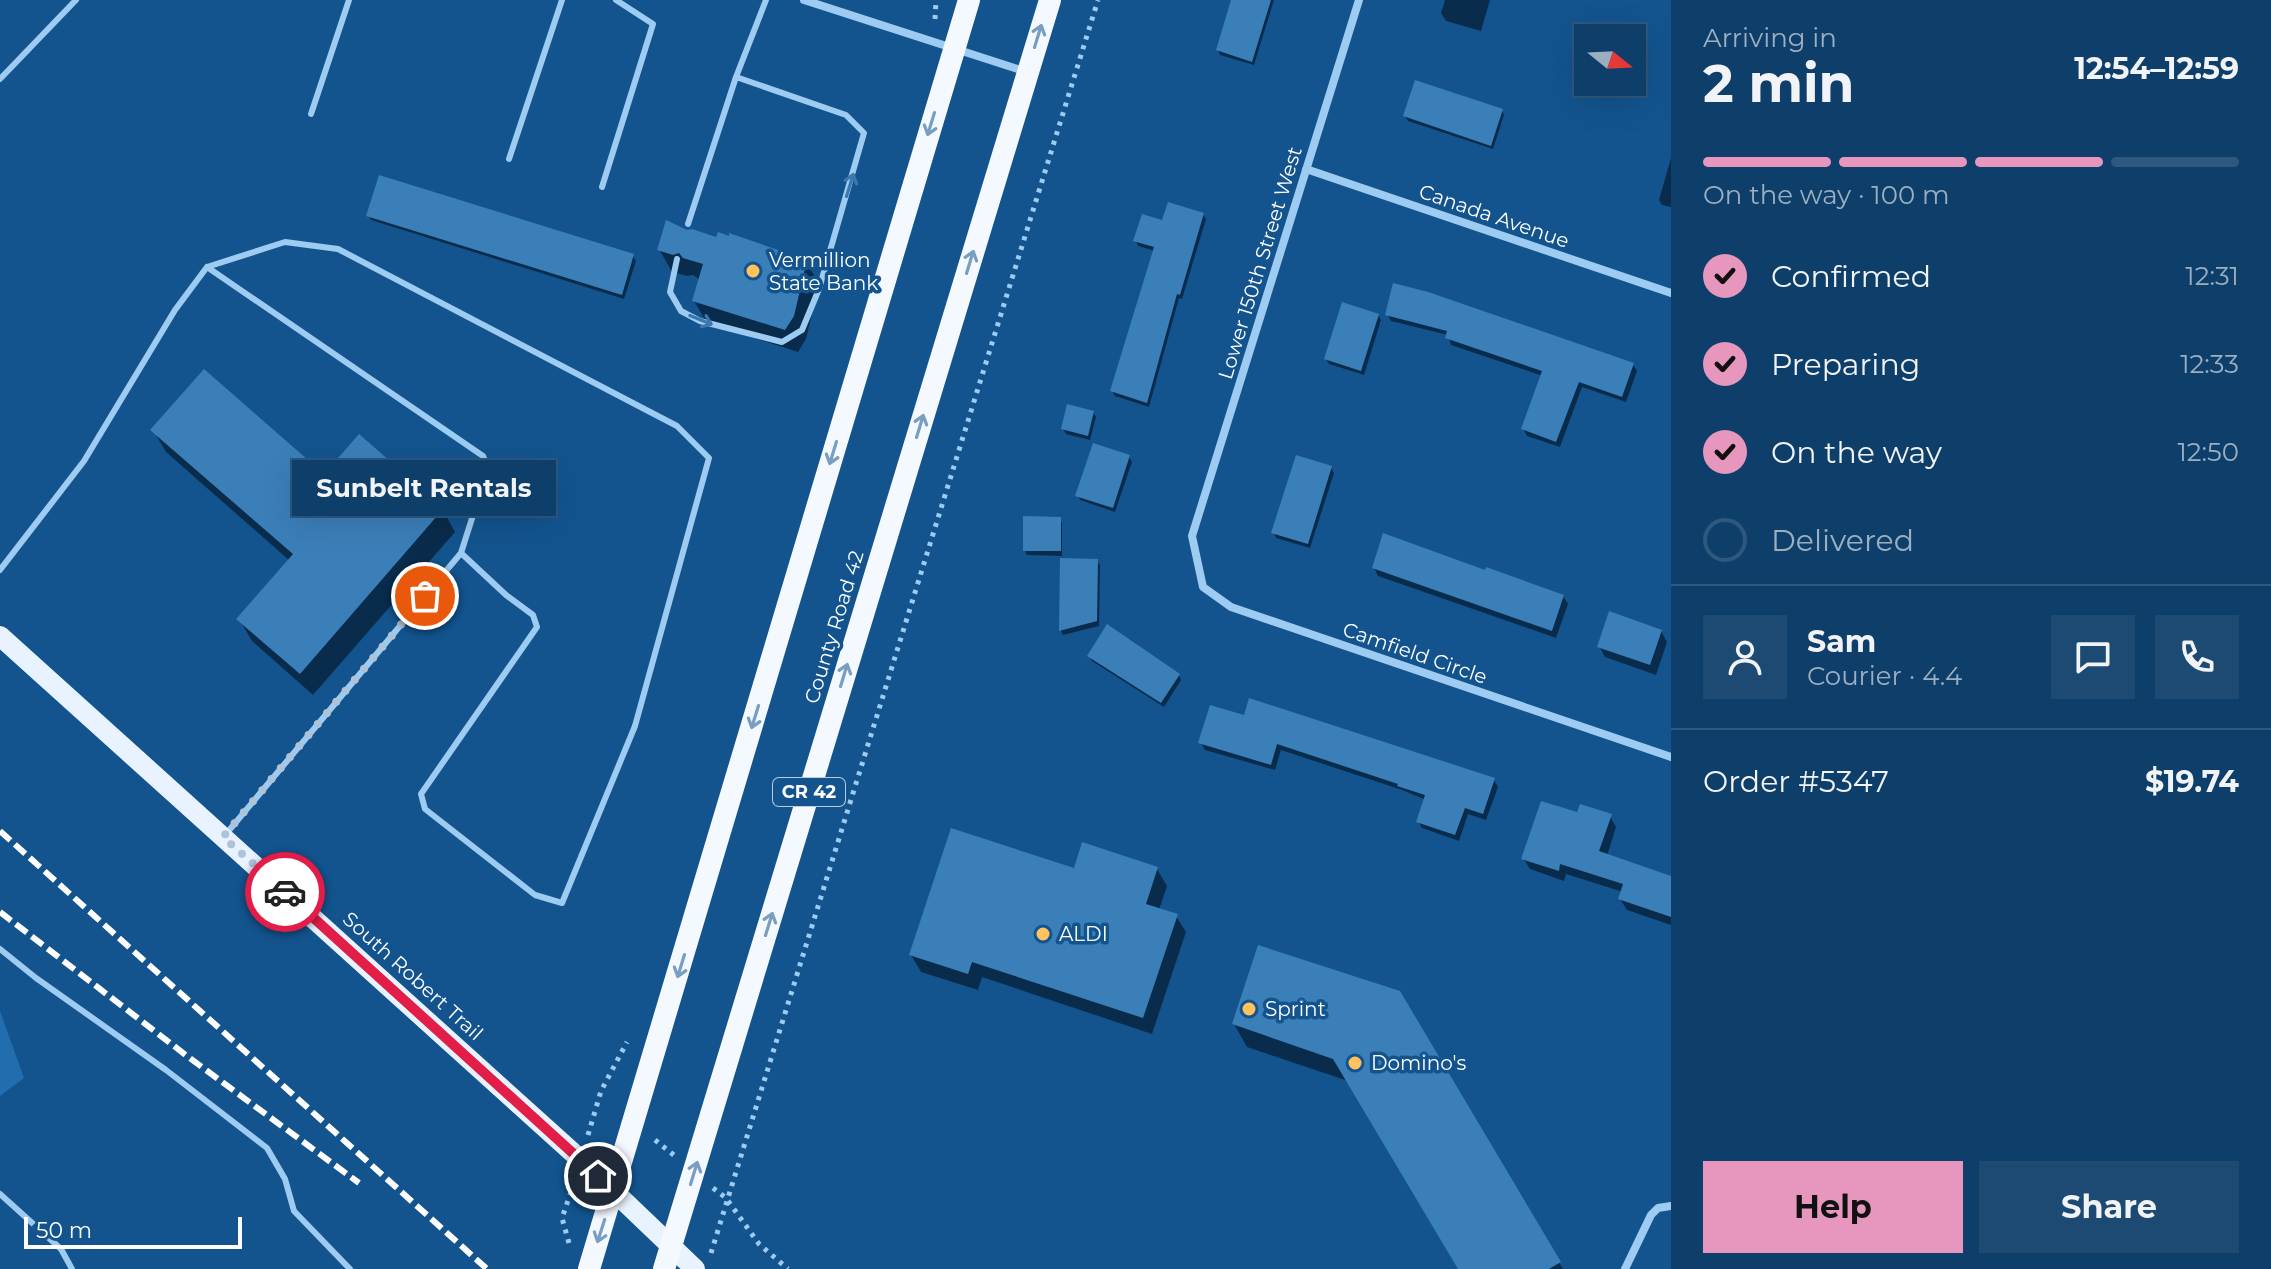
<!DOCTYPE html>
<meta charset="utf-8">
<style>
:root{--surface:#0e3f6b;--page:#1c4a73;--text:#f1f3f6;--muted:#9bafc1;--line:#2e587e;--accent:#e797bd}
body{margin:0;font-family:Montserrat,sans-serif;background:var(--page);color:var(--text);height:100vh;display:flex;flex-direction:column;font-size:30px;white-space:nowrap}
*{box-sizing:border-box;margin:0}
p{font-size:26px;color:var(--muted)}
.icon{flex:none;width:44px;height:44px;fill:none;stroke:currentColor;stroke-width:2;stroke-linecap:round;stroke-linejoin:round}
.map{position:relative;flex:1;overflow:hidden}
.side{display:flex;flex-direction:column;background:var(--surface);width:600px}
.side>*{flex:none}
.needle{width:52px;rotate:108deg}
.tools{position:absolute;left:1574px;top:24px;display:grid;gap:16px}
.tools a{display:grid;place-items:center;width:72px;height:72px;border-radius:0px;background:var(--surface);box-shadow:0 8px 32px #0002,0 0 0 2px var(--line);font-size:40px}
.scale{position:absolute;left:24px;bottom:20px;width:218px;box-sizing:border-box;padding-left:8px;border:4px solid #fff;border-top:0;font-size:22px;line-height:28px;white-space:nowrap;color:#fff;-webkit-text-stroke:6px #13548f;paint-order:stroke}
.pin{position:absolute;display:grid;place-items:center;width:68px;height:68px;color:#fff;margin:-34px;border:4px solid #fff;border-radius:50%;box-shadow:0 2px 8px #0007}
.courier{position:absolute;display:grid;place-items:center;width:80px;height:80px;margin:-40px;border:6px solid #e11d48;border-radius:50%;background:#fff;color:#222;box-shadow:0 2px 10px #0007}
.bubble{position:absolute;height:56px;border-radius:0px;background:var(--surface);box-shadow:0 8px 32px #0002,0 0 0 2px var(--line);font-size:26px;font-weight:700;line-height:56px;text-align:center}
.summary em{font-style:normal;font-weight:700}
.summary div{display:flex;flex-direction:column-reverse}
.summary{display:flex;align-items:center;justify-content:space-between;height:136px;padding:0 32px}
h1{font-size:52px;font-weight:700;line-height:60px}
.bar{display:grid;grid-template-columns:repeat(4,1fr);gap:12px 8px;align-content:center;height:96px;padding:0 32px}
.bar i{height:10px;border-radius:6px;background:var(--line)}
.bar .current{background:var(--accent)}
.bar p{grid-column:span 4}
.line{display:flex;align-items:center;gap:20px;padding:0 32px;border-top:2px solid var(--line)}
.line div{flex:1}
.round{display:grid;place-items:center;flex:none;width:84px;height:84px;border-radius:0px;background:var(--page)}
ol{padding:0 32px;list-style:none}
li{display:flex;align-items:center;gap:24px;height:88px}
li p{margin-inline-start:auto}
li .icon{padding:8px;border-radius:50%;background:var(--accent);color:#111;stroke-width:4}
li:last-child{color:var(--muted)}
li i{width:44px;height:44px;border:4px solid var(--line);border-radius:50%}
.primary-button{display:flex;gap:16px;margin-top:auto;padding:16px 32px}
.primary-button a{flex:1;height:92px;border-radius:0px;background:var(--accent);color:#111;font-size:32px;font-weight:700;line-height:92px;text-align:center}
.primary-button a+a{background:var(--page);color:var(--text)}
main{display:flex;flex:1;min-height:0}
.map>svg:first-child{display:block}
.green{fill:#216dad}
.shadow{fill:#0007}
.building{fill:#3b7fb9}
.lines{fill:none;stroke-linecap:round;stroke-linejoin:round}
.path{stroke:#9dcbf1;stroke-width:5;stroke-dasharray:4 6;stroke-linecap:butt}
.service{stroke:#9dcbf1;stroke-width:6}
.minor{stroke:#9dcbf1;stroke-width:8}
.primary{stroke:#e8f3ff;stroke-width:20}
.trunk{stroke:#f4f9ff;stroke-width:22}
.rail{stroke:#fff;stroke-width:6;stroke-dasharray:14 6;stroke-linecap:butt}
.oneway{stroke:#789ec1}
.oneway2{stroke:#3c78ac}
.done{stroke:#acc3d8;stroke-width:8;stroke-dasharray:0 14.4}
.route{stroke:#e11d48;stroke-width:10}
.poi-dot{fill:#ffc25e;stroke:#13548f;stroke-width:3}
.labels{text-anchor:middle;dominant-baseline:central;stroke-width:7;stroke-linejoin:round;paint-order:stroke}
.shield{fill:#13548f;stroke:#b8ccdd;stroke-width:2}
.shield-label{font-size:18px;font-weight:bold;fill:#fff}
.street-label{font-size:20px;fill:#fff;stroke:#13548f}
.poi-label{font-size:20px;fill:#fff;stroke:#13548f;text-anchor:start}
</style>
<main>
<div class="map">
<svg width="1671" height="1269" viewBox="0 0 1671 1269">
<rect width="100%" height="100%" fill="#13548f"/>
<!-- green -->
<path class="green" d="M0,1011L24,1078L0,1096Z"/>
<!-- shadow -->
<path class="shadow" d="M1233,0H1274L1254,65L1220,55L1218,50Z
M1445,0H1490L1481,31L1446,21L1441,13Z
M1502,111L1504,115L1493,149L1408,121L1405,116Z
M1671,158V207L1662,205L1659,200Z
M1203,214L1206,219L1182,299L1179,298L1149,407L1115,396L1112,391L1155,251L1138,246L1136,241Z
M368,215L633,256L636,261L624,299L371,220Z
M687,232L806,261L819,284L806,339L798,352L707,323L694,301L700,280L693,275L687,276L672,272L659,249Z
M1378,315L1381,320L1364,375L1329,364L1326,359Z
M1388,315L1633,364L1637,371L1626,402L1582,387L1560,447L1527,436L1523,429L1543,376L1451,345L1448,335L1391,321Z
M1093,412L1096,417L1090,440L1066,434L1063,429Z
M153,430L443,510L455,532L313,695L252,641L239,619L290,561L166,452Z
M1129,457L1132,462L1115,512L1080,500L1078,495Z
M1331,468L1334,473L1310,548L1276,538L1274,533Z
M1060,519L1062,523V556L1027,555L1025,551Z
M1062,560L1097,561L1100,565L1099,626L1063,635L1061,631Z
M1374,568L1486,572L1563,596L1568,604L1556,638L1378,576Z
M1661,631L1667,642L1656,675L1605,657L1599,646Z
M1089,656L1179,675L1181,680L1164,707L1092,661Z
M1212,707L1494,780L1498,787L1486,820L1468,814L1459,841L1422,828L1418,821L1426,800L1402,790L1281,750L1275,770L1205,750L1201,743Z
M1579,815L1610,816L1616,827L1607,856L1671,878V925L1627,910L1620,899L1623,892L1566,874L1564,881L1530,869L1523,858Z
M1157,869L1167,886L1159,910L1176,916L1186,932L1152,1034L982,977L978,990L921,972L911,955L1075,870Z
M1399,993L1563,1269H1459L1348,1081L1247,1047L1234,1024Z"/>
<!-- building -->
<path class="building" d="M1231,0H1271L1252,62L1216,50Z
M1415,80L1503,109L1491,146L1403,116Z
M379,175L634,254L622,295L366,216Z
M1168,202L1204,213L1180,295L1177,294L1147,403L1110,391L1154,247L1133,241L1142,214L1162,220Z
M666,220L687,230L692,229L716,237L718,232L729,236V233L807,260L794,316L785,330L692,301L703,264L683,258L679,253L673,255L657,250Z
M1393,283L1428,292L1634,363L1622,397L1579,382L1556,442L1521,429L1542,371L1445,338L1447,331L1385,315Z
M1342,302L1379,314L1361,371L1324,359Z
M204,369L324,474L359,434L444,508L300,674L236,619L293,554L150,430Z
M1067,404L1094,411L1088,436L1061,429Z
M1093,443L1130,455L1113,508L1075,496Z
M1296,455L1332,466L1308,544L1271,533Z
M1023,516L1061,517V551H1023Z
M1383,533L1485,570L1486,567L1564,595L1552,631L1372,568Z
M1060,558L1098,559L1097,621L1059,631Z
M1609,611L1662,630L1650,665L1597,647Z
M1107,624L1180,674L1161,703L1087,656Z
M1249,698L1495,778L1483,814L1465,808L1455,835L1416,822L1425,795L1397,786L1398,784L1277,744L1271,765L1198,743L1210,705L1244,715Z
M1541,801L1577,812L1580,804L1612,814L1599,851L1671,876V917L1618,899L1623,884L1560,864L1559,871L1521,859Z
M951,828L1074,868L1082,842L1158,867L1146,904L1178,914L1143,1018L972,962L968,974L909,955Z
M1258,945L1400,991L1561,1262L1549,1269H1458L1333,1059L1232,1024Z"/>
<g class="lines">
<!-- path -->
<path class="path" d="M935,19L936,0
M588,1135L601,1091L627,1042
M655,1140L675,1156
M713,1188L726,1198L759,1244L788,1269
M569,1243L562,1218L574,1183
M711,1253L1098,0"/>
<!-- service -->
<path class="service" d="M0,79L76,0
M311,114L349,0
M509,159L562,0
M602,187L653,24L616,0
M688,224L736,77L766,0
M677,259L670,292L681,311L700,321L782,342L802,330L819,289L864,133L846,115L736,77
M0,570L84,461L175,310L207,267L285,242L338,249L677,426L709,458L635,726L562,903L535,895L425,809L421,794L537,627L533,615L506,595L461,553L488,468L483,456L207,267
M226,834L461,553
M0,949L36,978L166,1070L267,1148L285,1179L294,1211L350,1269
M0,1194L61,1249L72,1269"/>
<!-- minor -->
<path class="minor" d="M804,0L1027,72
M1359,0L1192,536L1203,587L1231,607L1671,757
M1306,169L1671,293
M1625,1269L1651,1215L1658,1208L1671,1206"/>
<!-- primary -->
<path class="primary" d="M0,636L581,1160L695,1269"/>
<!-- trunk -->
<path class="trunk" d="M589,1269L969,0
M664,1269L1050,0"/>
<!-- rail -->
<path class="rail" d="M0,831L487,1269
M0,912L187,1056L359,1183"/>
</g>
<!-- one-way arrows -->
<defs><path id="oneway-shaft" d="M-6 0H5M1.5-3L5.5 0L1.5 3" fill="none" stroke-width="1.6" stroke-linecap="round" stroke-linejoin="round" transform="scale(2)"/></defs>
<g class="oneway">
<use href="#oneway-shaft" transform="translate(1038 36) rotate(-73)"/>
<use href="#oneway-shaft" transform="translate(931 124) rotate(107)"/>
<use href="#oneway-shaft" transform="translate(970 262) rotate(-73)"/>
<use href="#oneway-shaft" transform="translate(920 426) rotate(-73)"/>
<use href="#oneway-shaft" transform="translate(833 453) rotate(107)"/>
<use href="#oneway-shaft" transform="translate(844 675) rotate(-73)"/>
<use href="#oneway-shaft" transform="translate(755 717) rotate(107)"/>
<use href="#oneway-shaft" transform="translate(769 924) rotate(-73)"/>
<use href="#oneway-shaft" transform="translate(681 966) rotate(107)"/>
<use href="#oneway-shaft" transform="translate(694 1173) rotate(-73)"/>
<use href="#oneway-shaft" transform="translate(601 1231) rotate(108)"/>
</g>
<g class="oneway2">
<use href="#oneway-shaft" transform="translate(850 185) rotate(-73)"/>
<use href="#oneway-shaft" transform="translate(701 320) rotate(22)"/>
</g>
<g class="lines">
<!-- done -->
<path class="done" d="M285,892L223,837L425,596"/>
<!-- route -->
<path class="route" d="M285,892L598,1176"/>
</g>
<!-- markers -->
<g class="poi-dot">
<circle cx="753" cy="271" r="8"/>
<circle cx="1043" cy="934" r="8"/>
<circle cx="1249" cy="1009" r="8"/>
<circle cx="1355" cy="1063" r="8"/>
</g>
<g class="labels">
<!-- shield labels -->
<rect class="shield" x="773" y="778" width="72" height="28" rx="6"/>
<g class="shield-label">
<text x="809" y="792">CR 42</text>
</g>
<!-- street labels -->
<g class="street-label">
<text transform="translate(1494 216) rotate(19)">Canada Avenue</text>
<text transform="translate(1260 263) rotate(-73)">Lower 150th Street West</text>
<text transform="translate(834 627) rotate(-73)">County Road 42</text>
<text transform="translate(1415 653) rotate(19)">Camfield Circle</text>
<text transform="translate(413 976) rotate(42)">South Robert Trail</text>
</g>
<!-- poi labels -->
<g class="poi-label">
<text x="769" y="260">Vermillion<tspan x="769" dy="23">State Bank</tspan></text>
<text x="1059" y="934">ALDI</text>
<text x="1265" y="1009">Sprint</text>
<text x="1371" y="1063">Domino's</text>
</g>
</g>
</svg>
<div class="tools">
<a><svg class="needle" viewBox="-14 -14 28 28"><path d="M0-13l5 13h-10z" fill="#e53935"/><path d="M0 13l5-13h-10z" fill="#9bafc1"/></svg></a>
</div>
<div class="scale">50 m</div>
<div class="pin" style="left:425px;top:596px;background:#ea580c"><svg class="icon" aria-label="bag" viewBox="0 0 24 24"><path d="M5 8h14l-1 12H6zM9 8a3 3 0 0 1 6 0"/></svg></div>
<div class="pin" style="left:598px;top:1176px;background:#1f2937"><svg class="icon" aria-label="home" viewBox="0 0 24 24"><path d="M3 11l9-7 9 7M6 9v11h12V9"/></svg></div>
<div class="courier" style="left:285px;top:892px"><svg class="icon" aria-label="car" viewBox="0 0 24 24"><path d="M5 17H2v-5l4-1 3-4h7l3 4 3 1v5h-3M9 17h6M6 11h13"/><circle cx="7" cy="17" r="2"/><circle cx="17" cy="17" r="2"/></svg></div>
<div class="bubble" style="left:292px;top:460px;width:264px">Sunbelt Rentals</div>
</div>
<section class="side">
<div class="summary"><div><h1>2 min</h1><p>Arriving in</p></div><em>12:54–12:59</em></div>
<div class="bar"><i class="current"></i><i class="current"></i><i class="current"></i><i></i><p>On the way · 100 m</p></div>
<ol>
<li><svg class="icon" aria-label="check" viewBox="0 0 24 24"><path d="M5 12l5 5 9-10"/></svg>Confirmed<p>12:31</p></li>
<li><svg class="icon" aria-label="check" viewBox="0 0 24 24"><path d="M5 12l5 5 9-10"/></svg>Preparing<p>12:33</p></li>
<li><svg class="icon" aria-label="check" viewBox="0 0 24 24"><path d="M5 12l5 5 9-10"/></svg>On the way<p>12:50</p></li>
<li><i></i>Delivered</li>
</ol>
<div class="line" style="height:144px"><a class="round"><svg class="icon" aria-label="person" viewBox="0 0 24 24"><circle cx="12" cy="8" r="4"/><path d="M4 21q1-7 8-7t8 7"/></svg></a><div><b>Sam</b><p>Courier · 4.4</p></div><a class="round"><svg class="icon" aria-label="chat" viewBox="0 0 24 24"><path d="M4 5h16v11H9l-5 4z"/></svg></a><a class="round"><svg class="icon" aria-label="phone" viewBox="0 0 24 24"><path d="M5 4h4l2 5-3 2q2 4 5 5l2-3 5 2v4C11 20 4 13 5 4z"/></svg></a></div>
<div class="line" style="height:104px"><div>Order #5347</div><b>$19.74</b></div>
<div class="primary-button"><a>Help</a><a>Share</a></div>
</section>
</main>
